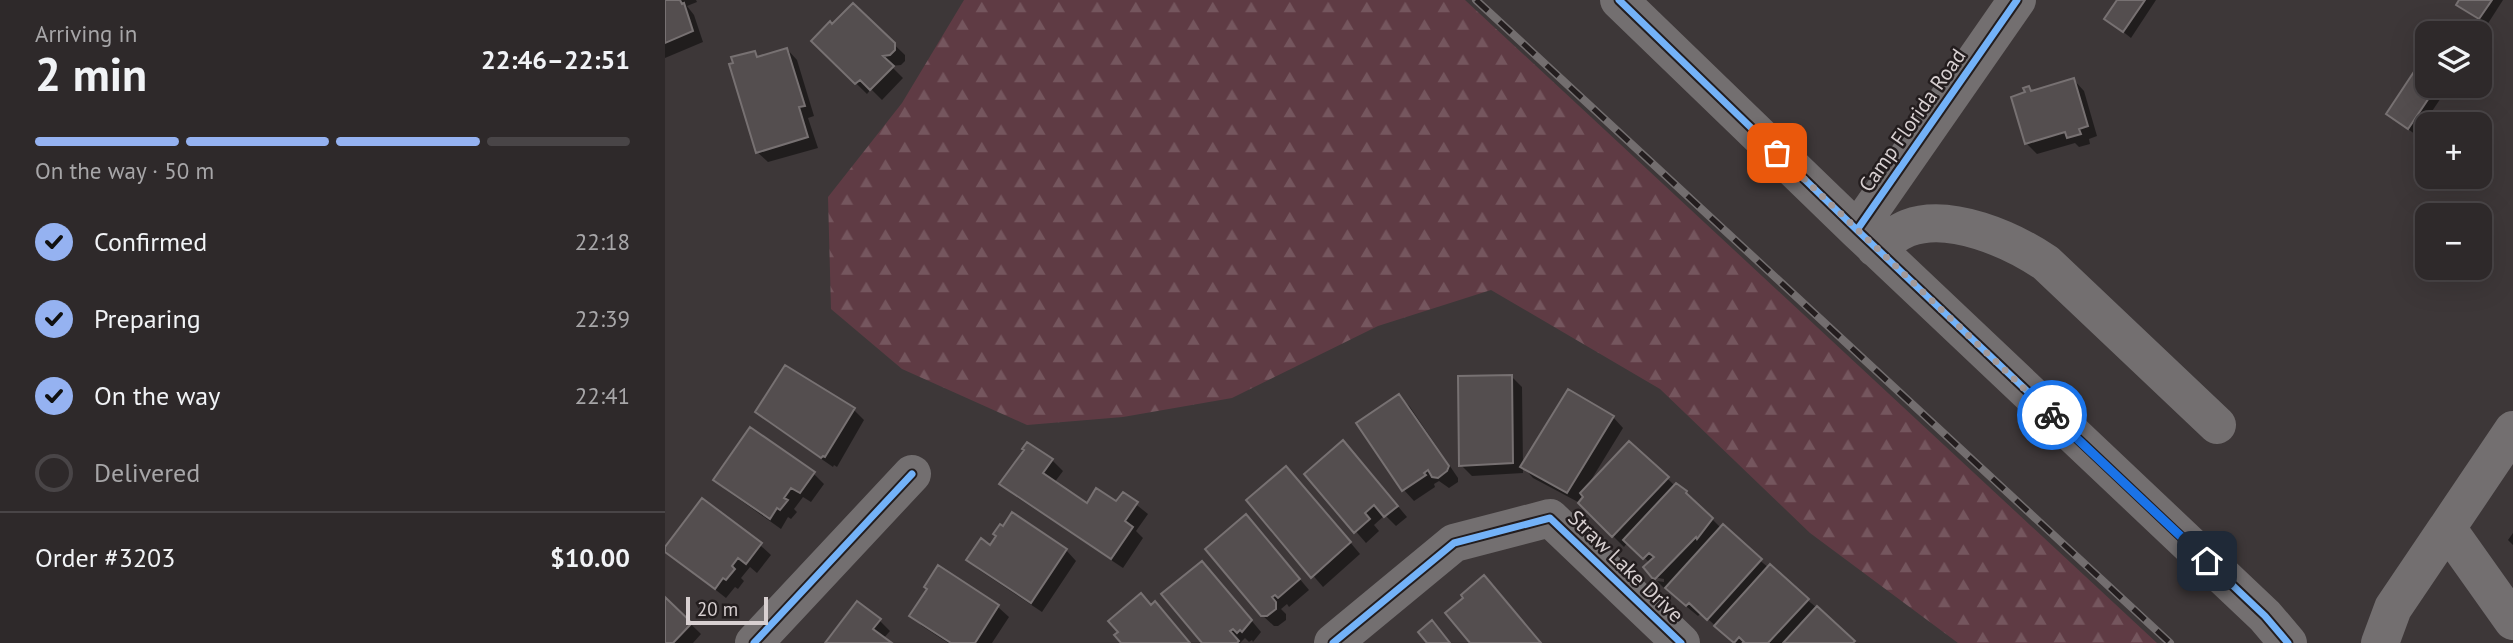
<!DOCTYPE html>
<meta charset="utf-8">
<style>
:root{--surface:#2e292a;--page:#363132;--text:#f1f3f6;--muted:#a7a6a8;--line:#494547;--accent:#95b2f1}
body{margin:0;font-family:"PT Sans",sans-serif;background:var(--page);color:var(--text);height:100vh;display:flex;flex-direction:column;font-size:26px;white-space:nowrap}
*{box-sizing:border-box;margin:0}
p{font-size:23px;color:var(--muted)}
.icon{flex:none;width:38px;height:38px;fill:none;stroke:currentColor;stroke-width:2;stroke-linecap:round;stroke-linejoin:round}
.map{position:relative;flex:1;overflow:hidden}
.details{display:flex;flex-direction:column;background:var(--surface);width:665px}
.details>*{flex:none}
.buttons{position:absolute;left:1750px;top:21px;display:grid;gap:14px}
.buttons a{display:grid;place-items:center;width:77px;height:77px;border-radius:14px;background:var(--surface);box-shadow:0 7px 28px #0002,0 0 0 2px var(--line);font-size:35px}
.scale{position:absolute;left:21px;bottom:18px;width:82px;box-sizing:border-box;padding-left:7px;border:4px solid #d8d0d1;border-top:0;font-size:19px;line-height:24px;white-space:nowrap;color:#d8d0d1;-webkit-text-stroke:5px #231d1e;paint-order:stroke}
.pin{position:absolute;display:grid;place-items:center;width:60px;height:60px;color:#fff;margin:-30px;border-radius:14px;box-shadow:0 4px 10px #0006}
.courier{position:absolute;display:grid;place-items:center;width:70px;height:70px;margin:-35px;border:5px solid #1a73e8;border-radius:50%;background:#fff;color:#222;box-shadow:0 2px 9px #0007}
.overview em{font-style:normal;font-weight:700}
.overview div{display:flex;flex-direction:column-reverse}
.overview{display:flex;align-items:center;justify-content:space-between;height:119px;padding:0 35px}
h1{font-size:46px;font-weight:700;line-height:52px}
.bar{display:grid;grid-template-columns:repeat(4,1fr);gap:10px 7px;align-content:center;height:84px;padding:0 35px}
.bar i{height:9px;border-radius:5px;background:var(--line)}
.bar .on{background:var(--accent)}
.bar p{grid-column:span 4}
.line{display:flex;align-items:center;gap:18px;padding:0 35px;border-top:2px solid var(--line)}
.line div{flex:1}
ol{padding:0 35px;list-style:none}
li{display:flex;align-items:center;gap:21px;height:77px}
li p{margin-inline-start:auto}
li .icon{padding:7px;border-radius:50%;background:var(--accent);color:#111;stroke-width:4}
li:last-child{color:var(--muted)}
li i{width:38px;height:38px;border:4px solid var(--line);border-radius:50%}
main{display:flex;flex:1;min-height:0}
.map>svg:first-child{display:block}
.forest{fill:url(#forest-firs)}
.shadow{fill:#0007}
.building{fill:#544e4f;stroke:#777172;stroke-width:2}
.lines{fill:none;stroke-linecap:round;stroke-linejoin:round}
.minor{stroke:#736f70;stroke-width:38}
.rail-casing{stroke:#736e6f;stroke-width:8}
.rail{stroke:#231d1e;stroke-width:5;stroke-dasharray:16;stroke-linecap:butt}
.cycleway-casing{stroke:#231d1e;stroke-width:11}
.cycleway{stroke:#73b2f8;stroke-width:7}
.done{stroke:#a29a9b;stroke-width:7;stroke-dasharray:0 12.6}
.route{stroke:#1a73e8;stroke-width:9}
.labels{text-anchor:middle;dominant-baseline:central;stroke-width:5;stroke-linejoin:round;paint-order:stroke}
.street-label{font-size:21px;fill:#d8d0d1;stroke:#231d1e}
</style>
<main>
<section class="details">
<div class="overview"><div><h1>2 min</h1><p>Arriving in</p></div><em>22:46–22:51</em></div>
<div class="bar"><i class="on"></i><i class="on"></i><i class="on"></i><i></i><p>On the way · 50 m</p></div>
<ol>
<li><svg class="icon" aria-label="check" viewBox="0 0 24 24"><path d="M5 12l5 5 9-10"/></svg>Confirmed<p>22:18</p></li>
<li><svg class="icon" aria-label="check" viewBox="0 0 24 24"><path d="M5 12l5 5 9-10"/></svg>Preparing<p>22:39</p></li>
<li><svg class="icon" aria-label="check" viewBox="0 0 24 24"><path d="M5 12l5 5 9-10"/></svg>On the way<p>22:41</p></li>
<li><i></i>Delivered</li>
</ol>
<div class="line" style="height:91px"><div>Order #3203</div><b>$10.00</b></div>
</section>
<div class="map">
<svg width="1848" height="643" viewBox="0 0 1848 643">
<defs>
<pattern id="forest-firs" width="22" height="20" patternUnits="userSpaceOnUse" patternTransform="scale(1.75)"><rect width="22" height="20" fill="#5f3b44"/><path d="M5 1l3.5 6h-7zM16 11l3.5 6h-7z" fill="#75565e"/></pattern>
</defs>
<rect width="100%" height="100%" fill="#3d3738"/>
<!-- forest -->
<path class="forest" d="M299,0H800L1492,643H1293L1145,533L995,389L826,290L713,326L567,398L458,417L362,425L237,369L166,309L163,197L237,103Z"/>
<!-- shadow -->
<path class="shadow" d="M0,0H31L32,2L22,6L29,15L38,42L0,58Z
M1454,0H1491L1466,38L1442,19Z
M1797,0H1838L1822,25L1794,5Z
M188,5L240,55V61L236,65L226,66L238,78L217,100L206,89L202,94L148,41L168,26Z
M122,49L132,60L149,116L143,118L153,148L103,162L92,152L70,64L90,53L95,57Z
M1762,55V86H1784L1751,135L1723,114Z
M1409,80L1419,91L1432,136L1424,139L1425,144L1414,147L1410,143L1372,154L1361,143L1364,88L1368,92Z
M847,377L857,387L858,467L948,417L958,428L923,485L1002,478L1011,487L1018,490L1056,528L1152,608L1190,643H1070L1036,613L1033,616L1000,589L992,581L999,582V579L988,577L985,563L963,542L959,547L915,503L921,497L918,494L913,502L868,478L858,467V473L807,476L796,465Z
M734,396L745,407L793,478V482L784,488L774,481L769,484L770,487L749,501L739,490L693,424Z
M189,410L199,420L172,467L169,465L168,467L103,422L92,411Z
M688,453L742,517L731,526L720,515L709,525L714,531L701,543L641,474Z
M387,460L398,471L389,483L422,505L452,504L458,494L483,514L471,531L478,538L458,568L347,494L336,484Z
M148,473L159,484L146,502L138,497L129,509L132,512L126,519L123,517L116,529L61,490L50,480Z
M632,479L695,554L658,587L583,500Z
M591,527L644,590L624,607L622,604L616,609L621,614V620L613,626H609L597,615Z
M1848,533V545L1843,540Z
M95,545L106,555L92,573L85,567L76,578L79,581L73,589L70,587L61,598L0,550Z
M326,547L401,550L411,561L377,612L314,570L304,560Z
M274,568L333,607L344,617L327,643H283L257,626L247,615L264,590Z
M547,573L596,632L588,642L587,640L584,642L580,638L575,643H539Z
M0,599L36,634L28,643H0Z
M214,620L225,631L218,639L224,643H162Z"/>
<!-- building -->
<path class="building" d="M0,0H15L17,4L19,3L28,31L0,43Z
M1452,0H1480L1458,32L1439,19Z
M1794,0H1827L1814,19L1791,5Z
M188,3L230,43V50L225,55L218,56L229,66L205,90L195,80L190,84L146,41L165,21L167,24Z
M122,48L140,106L134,107L143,137L91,153L64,64L68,63L66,57L90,51L92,57Z
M1762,52V86H1772L1743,129L1721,114Z
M1409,78L1423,126L1414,129L1416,134L1402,138L1400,132L1360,144L1346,97L1360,92L1358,88L1364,86L1366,91Z
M120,365L190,408L160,457L158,456L156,458L90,412Z
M847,375L848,463L794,466L793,376Z
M903,389L949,416L902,493L855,467Z
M734,394L784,466L782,471L773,478L767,477L763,470L759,473L761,475L737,491L691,423Z
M85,427L150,472L135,493L126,488L119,498L123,500L115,510L112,508L105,519L48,480Z
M678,440L733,506L719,517L709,505L700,513L705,519L689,533L639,474Z
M964,441L1004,477L947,537L913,503L918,497L915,493Z
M362,442L388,459L378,473L422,503L431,488L451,501L458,492L473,502L460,521L468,527L446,559L334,484L359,450L357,449Z
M621,466L686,542L646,578L581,500Z
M1011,483L1022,491L1021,493L1048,518L1032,539L1031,537L990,579L987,578L978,567L989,557L984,553L978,559L958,540Z
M37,498L97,543L81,564L73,558L67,566L70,569L61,580L58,578L50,589L0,552V547Z
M347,512L402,549L366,603L301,560L316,538L325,545L331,536L328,534L335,524L338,526Z
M581,514L635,579L613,598L610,595L607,597L611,602V609L602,616H596L540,549Z
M1058,524L1097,559L1042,620L1024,603L1021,606L1000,588Z
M537,561L587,620L577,632L575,630L572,633L568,629L565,631L574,641L572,643H537L496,594Z
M1105,564L1144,599L1103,643H1077L1079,642L1074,637L1069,643L1049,626Z
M273,565L334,605L310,643H286L244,616L262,589L259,587Z
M819,575L876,643H805L780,613L798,598L796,595Z
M476,593L486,605L490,601L525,643H456L449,635L453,632L443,621Z
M0,597L27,623L8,643H0Z
M192,601L216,619L208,629L227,643H160Z
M1152,606L1190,641L1188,643H1118Z
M767,620L785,643H762L753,632Z"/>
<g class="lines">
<!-- minor -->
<path class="minor" d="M954,0L1192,230L1600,616L1623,643
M1192,230L1352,0
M1210,248C1221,242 1232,232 1243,228C1285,212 1347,240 1381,263L1552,425
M1848,430L1782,528L1848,621
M89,643L247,474
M668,643L789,543L885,518L1016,643
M1715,643L1728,608L1782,528"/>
<defs>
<path id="rail" d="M811,0L1505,643"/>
</defs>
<!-- rail casing -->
<use href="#rail" class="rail-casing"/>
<!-- rail -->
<use href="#rail" class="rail"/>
<defs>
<path id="cycleway" d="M954,0L1192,230L1600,616L1623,643
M1192,230L1352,0
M89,643L247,474
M668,643L789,543L885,518L1016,643"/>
</defs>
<!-- cycleway casing -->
<use href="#cycleway" class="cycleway-casing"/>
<!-- cycleway -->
<use href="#cycleway" class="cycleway"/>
</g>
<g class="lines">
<!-- done -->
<path class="done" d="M1112,153L1387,415"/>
<!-- route -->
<path class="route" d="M1387,415L1542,561"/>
</g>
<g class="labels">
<!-- street labels -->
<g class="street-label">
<text transform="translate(1247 120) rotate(-55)">Camp Florida Road</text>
<text transform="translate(961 566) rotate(44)">Straw Lake Drive</text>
</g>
</g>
</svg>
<div class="buttons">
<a><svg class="icon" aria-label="layers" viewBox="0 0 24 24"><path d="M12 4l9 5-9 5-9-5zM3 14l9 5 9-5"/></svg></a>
<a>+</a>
<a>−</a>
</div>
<div class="scale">20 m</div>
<div class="pin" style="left:1112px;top:153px;background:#ea580c"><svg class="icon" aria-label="bag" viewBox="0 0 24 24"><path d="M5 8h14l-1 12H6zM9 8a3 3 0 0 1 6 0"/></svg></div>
<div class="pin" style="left:1542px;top:561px;background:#1f2937"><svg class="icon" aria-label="home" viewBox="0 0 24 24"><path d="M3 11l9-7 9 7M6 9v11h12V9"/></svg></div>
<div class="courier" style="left:1387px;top:415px"><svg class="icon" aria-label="bike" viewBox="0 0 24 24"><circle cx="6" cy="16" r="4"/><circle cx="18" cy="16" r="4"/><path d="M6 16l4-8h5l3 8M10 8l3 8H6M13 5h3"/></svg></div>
</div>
</main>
